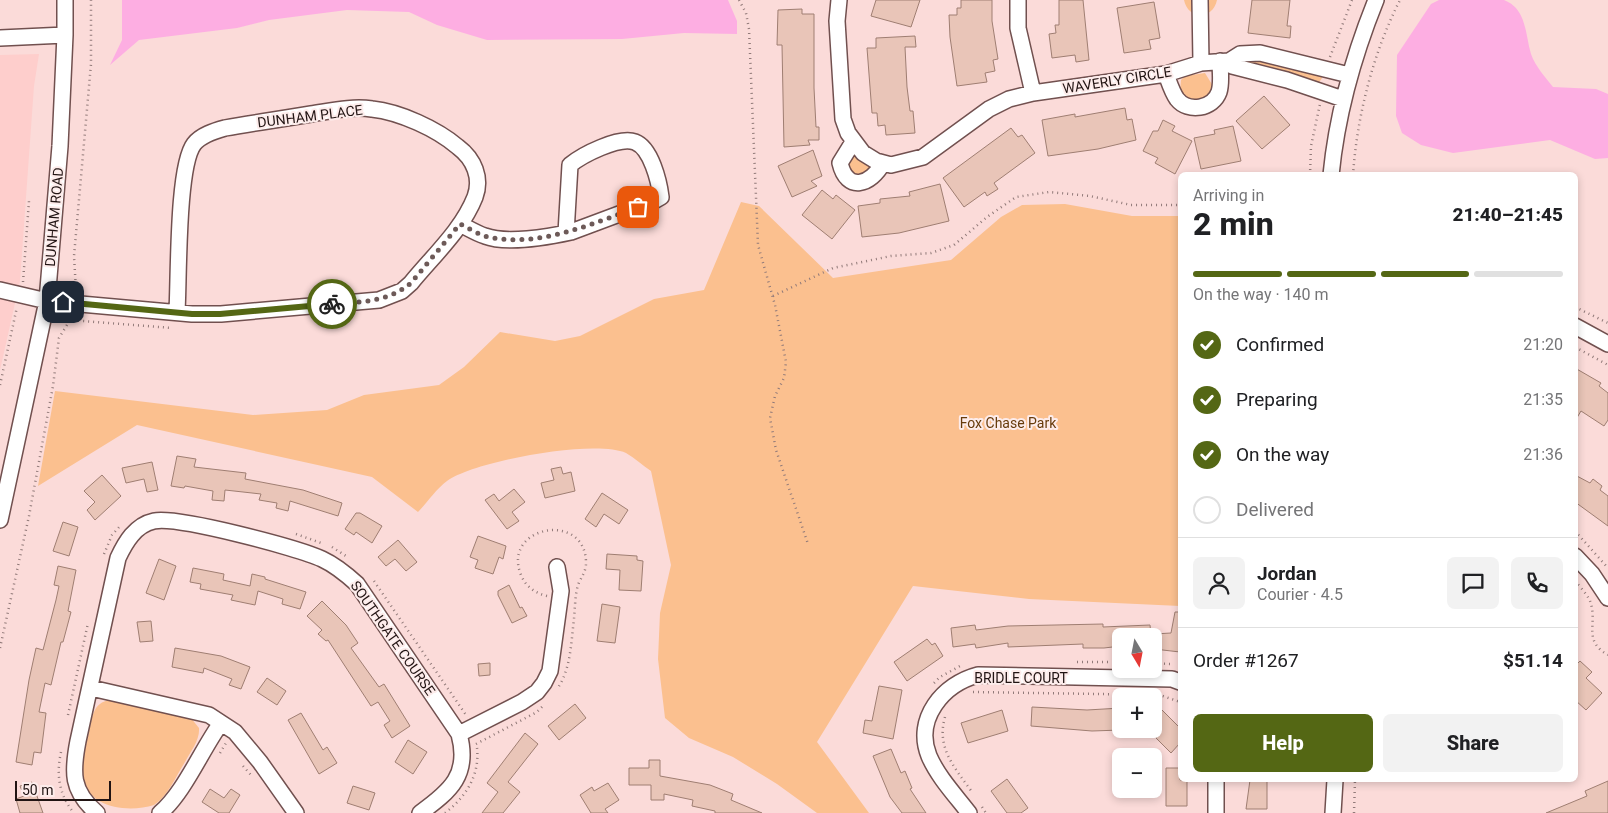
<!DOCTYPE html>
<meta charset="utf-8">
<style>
:root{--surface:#fff;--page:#f2f2f2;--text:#202124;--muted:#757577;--line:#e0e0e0;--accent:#546714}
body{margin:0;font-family:Roboto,sans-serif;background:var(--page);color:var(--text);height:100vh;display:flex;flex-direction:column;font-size:19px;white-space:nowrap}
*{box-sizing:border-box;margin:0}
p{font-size:16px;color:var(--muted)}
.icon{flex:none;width:28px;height:28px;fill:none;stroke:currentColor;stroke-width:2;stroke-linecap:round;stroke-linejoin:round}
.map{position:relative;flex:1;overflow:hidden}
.details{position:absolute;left:1178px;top:172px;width:400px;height:610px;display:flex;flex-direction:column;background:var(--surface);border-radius:8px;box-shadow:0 2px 8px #0003}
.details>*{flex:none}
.needle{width:32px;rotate:170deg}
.controls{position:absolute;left:1112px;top:628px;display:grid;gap:10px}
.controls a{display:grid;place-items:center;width:50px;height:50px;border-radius:8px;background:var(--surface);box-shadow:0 2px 8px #0003;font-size:25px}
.scale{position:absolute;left:15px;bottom:12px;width:96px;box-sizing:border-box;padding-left:5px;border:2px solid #211413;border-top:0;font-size:14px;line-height:18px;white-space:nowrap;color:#211413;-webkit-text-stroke:4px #fdeceb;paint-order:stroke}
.pin{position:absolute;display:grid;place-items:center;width:42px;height:42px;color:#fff;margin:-21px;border-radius:10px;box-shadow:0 2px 8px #0006}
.courier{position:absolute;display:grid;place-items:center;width:50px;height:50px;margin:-25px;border:4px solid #546714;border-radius:50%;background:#fff;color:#222;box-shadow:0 1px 6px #0007}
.headline em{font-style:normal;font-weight:800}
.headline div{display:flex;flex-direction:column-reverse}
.headline{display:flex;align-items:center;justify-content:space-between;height:85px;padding:0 15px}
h1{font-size:32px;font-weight:800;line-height:38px}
.bar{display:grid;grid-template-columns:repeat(4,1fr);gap:8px 5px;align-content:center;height:60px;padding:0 15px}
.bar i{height:6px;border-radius:4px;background:var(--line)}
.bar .on{background:var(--accent)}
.bar p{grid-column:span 4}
.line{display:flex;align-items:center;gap:12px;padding:0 15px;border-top:1px solid var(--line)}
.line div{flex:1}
.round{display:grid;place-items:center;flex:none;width:52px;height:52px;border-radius:8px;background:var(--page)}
ol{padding:0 15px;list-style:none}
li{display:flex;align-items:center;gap:15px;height:55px}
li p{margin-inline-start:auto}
li .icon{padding:5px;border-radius:50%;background:var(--accent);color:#fff;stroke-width:4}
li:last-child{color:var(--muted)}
li i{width:28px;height:28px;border:2px solid var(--line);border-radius:50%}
.button{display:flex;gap:10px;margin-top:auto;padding:10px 15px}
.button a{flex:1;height:58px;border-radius:8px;background:var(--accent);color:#fff;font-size:20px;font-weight:800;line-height:58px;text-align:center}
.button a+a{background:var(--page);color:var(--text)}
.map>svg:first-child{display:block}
.built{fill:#fececc}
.green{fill:#fbc08f}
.water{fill:#fdaee2}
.building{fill:#e9c5b8;stroke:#9f7e72}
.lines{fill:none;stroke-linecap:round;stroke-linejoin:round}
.minor-casing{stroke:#71504f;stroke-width:18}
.path{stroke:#917a79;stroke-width:2.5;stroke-dasharray:1 4;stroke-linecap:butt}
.minor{stroke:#fff;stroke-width:15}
.done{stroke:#6d5a58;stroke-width:5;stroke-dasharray:0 9}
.route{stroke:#546714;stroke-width:6}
.labels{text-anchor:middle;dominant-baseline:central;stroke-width:4;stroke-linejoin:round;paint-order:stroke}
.street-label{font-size:14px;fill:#211413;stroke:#fdeceb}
.park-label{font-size:14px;fill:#673b0b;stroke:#fdeceb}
</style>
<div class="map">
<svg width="1608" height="813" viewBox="0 0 1608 813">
<rect width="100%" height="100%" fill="#fbdbd9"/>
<!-- built -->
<path class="built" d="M39,54L34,86L20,281L0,370V55Z"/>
<!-- green -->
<path class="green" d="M1184,0H1217C1213,20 1188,20 1184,0Z
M1244,59L1271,61L1321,74L1322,78L1318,84L1243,66Z
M1205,73L1213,86L1209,97C1196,102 1190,102 1180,92L1181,80L1185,76Z
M853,153L870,165L868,173L864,175L851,173L848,164Z
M741,202L759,206L833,278L951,260L1001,217L1022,205L1065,204L1132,216H1180V606L1029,599L913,586L817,742L869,813H817L777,784L733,757L689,738L665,718L658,659L660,613L671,565L651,471C643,466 635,458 626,453C594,439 475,461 447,481C436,489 427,503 418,512L372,477L137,425L38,486L55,391L253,415L327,410L364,395L439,385L464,367L500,332L555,341L580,336L654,299L704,290Z
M110,700L191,718L199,728C200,740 191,751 185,762C176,776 168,796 154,805C128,813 88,808 82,777C80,762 86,746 89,732C92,718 93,702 110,700Z"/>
<!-- water -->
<path class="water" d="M122,0H728L737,21V34L684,33L622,39L487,40L437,25L409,12L347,10L269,20L237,28L139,40L110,65L122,40Z
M1439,0H1504C1527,9 1525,34 1531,54C1535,66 1546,78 1553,87L1596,89L1608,94V158L1595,159L1550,140L1453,153L1421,145L1402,133L1396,116L1397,55L1431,4Z"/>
<!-- building -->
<path class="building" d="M876,0H920L911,27L871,16Z
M961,0H992V21L998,59L993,60L995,71L985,73L987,82L957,86L950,37L949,15H957V8H961Z
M1059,0H1083L1089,60L1076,62L1075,55L1052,58L1049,34L1056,33L1055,25H1059Z
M1252,0H1290L1287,26H1291L1290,38L1248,33Z
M1154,2L1160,38L1149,40L1151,49L1124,53L1117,8Z
M802,9V14H814V88L816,127H819V140H808L810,145L784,147L782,45H777L778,10Z
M915,36L916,47H905L907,87L910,111H913L915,133L886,135L885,125L878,126L877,113H872L867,48H876V38Z
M1264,96L1290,125L1262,149L1236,121Z
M1125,108L1127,120L1132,119L1136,140L1098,149L1048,156L1042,120L1075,114V117Z
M1163,120L1175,126L1172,131L1192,141L1175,174L1155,163L1158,158L1143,151L1153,131H1158Z
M1233,126L1241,161L1201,169L1194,138L1215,134L1214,130Z
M1011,128L1018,137L1022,135L1035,153L994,183L998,189L987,196L985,192L964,207L943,178Z
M813,150L822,176L811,181L817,186L792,197L778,166Z
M940,184L949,221L899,233L862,237L858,206L880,203V199L910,196L909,192Z
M822,190L833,199L836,195L855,210L832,239L802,215Z
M1575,368L1601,383L1599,386L1608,393V420L1604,426L1581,411L1575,421Z
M177,456L196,459L194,467L246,473L245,479L303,490L342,503L338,516L290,501L288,511L276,508L277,503L259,500L261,494L225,490L224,501L212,500L213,491L185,486L184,488L171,486Z
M152,462L158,490L147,492L144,479L126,483L122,468Z
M561,467L563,474L571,472L575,491L545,498L541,483L554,480L551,469Z
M102,475L121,496L95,520L87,510L95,502L84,491Z
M1575,475L1590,483L1593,479L1602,486L1600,490L1608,496V526L1575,502Z
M514,489L525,502L512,512L519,521L507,529L485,500L494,494L499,501Z
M602,493L628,510L619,524L604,514L596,527L585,519Z
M356,513H360L382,526L372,543L356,532L354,535L345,529Z
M63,522L78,527L69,556L53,551Z
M478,536L506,546L503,559L499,557L493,574L475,568L478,560L470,557Z
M398,540L417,562L406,571L395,559L386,566L378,557Z
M607,554L637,556V560L643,561L641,591L619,590L620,570L606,569Z
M159,559L176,566L164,600L146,593Z
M58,566L76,570L68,611L71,612L63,642H61L51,685L45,683L39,712L46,713L41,753L34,752L32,765L16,762L29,680L36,648L43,650L56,600L59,586L54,585Z
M193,568L224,574L223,580L250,586L252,574L265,577V579L306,592L300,609L282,604L283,599L258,591L255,605L231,600L233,595L200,589L201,584L190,582Z
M509,585L520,608L522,607L527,616L512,623L498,595V591Z
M322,601L346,625L358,643L351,648L379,687L384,684L410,726L392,738L384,725L390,721L378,702L371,706L328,640L326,641L318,634L322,630L307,616Z
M602,604L620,607L615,643L597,641Z
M1175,612H1180V652L1154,649V634L1171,633Z
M151,621L153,641L140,642L137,622Z
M1103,624V627L1150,625L1151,636H1121V646L1104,648H1083V644L1008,647V643L976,648L975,644L953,647L951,628L975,625L976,630L1008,626Z
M927,639L932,645L935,643L943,656L907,681L894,662Z
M175,648L221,656L250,667L241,689L229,685L232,679L204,668L203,673L172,667Z
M1580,661L1592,672L1586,678L1602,693L1586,710L1575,700V666Z
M490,663V675L479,676L478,664Z
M267,678L286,691L277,705L257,692Z
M879,686L902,690L893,739L863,733L865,720L872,721Z
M575,704L586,718L559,740L548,726Z
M1032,707L1087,710L1121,708V730L1092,731L1031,726Z
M1161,709L1180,728V743L1171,753L1156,738L1158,735L1154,731V717Z
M1002,710L1008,731L968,743L961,723Z
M301,713L323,750L327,747L337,763L319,774L288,720Z
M525,733L538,744L508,782L520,792L503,813H482L498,792L487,783Z
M408,740L427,752L413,774L395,762Z
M891,749L901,773L905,771L912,788L910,789L926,813H902L890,797L873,756Z
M649,760H660V776L710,785L733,794L731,800L762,813H715V811L692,806L693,800L664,794V800H651V785H629V768H649Z
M1166,768H1180V780H1187V806H1166Z
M1007,779L1028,808L1021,813H1007L991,791Z
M1250,780H1267V809H1246Z
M1608,781V813H1546L1587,796L1585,791Z
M32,782L43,813H20L16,799L24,796L20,786Z
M608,783L619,800L605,809L608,813H591L580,795L592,787L594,791Z
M353,786L375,793L369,810L347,803Z
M210,789L224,798L231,789L240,795L229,813H219L202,802Z"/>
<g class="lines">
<defs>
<path id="minor" d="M839,0L837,21L843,119L848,133L863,153L876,161L891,165L923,157L989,109L1009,99L1033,93L1166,74L1201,63L1229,61L1240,54L1260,53L1349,75
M1018,0V28L1033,93
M1200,0L1201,63
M0,38L65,35
M1229,61L1232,66L1287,80L1343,99
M1166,74C1169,82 1172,92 1177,99C1188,113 1213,109 1219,92C1222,83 1220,71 1220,61
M853,142L840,163C847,193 871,185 883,163
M1331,175C1337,114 1353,57 1376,0
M460,224C468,228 476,233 485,236C506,244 548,237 571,232L654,201L661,197C659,181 651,148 635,142C619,136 582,155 570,165L566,233
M0,290L47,301L192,314H221L379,300L402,291L411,283C433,256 462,230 475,197C482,178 474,159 458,147C437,129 400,112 372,109C352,106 331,111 311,114C282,119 253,123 225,128C214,131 201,135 194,144C177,166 179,278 177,311
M1575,326L1608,344
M0,520L47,301L60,146L65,35V0
M1575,556L1592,574L1608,598
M91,688L209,715L235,732L260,762L296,813
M459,734L522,702L537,692L544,683L550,671L561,591L557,567
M1216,780V813
M97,813C71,791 72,772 78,741L118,558C125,543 135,525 154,521C178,516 298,548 322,559C335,565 346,574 357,584L459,734C470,774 451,791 420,813
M160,813C184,793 202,749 221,723
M969,813C956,796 938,777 929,756C914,719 943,684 978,675L1172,679L1180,682
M1333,813L1335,780"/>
</defs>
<!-- minor casing -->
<use href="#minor" class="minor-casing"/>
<!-- path -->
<path class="path" d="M739,0L746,13L749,29L758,245L775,305L786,362L784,378L775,396L770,418L776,450L808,544
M1330,57L1352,0
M1310,175L1311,146L1320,104
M1353,175C1357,116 1373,53 1400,0
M23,282L29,201
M76,290L74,256L91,64V0
M773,296L833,268L891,256L931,253L954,245L987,217L1016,197L1049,192L1090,196L1131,205H1180
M1575,307L1608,323
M1575,347L1608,365
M0,385L17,307
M1575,531L1608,568
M296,534L324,544
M332,547L346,556
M104,554L112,535L121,525
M374,581L466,715
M1575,581C1581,588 1589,596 1591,604C1597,625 1583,641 1608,655
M547,596C535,593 526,587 521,575C501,526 586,510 586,563C586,572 581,577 578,585C575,595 575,608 574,619C571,642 571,670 557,689
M0,648L29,516L53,386L59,338L70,320L172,328
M1077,662H1121
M1154,663L1170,664
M934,683L940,677L962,665
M973,692L1160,695L1180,702
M68,715L88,623
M945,717C936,748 955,768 972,792
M476,744L537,712L544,705
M61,752C56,775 59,795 74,813
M220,753L226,743
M243,766L251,775
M982,807L986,813
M445,813C466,797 480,775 477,748
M1354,813L1355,780"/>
<!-- minor -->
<use href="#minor" class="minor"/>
</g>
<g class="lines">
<!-- done -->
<path class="done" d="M332,304C361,302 388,302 411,283L460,224C469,228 479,235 488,237C538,248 592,224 638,207"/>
<!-- route -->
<path class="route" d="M63,302L192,314H220L332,304"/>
</g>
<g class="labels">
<!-- street labels -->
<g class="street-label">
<text transform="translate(1117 80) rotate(-9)">WAVERLY CIRCLE</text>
<text transform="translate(310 116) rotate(-7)">DUNHAM PLACE</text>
<text transform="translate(54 217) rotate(-85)">DUNHAM ROAD</text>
<text transform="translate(393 638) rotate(55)">SOUTHGATE COURSE</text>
<text x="1021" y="678">BRIDLE COURT</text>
</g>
<!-- park labels -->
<g class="park-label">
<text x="1008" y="423">Fox Chase Park</text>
</g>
</g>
</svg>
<div class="controls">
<a><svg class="needle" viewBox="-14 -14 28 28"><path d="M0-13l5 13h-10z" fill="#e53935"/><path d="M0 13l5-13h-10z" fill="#757577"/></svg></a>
<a>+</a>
<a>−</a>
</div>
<div class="scale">50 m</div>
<div class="pin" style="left:638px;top:207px;background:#ea580c"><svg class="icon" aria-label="bag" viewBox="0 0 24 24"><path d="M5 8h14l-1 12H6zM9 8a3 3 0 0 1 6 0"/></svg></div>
<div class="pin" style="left:63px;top:302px;background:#1f2937"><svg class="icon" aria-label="home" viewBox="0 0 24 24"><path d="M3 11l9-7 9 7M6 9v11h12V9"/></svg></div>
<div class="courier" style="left:332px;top:304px"><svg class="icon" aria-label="bike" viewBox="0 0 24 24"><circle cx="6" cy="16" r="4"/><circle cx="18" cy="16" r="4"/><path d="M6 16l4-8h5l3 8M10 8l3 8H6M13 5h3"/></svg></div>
<section class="details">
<div class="headline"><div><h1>2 min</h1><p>Arriving in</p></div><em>21:40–21:45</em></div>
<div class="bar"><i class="on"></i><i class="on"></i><i class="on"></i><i></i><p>On the way · 140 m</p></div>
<ol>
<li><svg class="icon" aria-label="check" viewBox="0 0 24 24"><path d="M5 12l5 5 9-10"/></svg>Confirmed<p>21:20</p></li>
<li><svg class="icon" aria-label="check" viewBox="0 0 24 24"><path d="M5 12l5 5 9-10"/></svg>Preparing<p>21:35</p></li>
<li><svg class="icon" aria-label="check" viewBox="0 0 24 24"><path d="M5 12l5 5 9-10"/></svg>On the way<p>21:36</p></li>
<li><i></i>Delivered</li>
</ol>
<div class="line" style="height:90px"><a class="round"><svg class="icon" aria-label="person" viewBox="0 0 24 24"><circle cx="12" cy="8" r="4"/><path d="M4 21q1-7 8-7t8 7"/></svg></a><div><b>Jordan</b><p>Courier · 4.5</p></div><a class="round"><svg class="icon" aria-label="chat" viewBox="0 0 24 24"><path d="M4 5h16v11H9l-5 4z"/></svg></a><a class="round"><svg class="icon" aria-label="phone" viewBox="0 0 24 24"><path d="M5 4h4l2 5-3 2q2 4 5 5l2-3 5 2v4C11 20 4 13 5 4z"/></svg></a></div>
<div class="line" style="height:65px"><div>Order #1267</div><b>$51.14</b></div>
<div class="button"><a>Help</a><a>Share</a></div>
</section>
</div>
